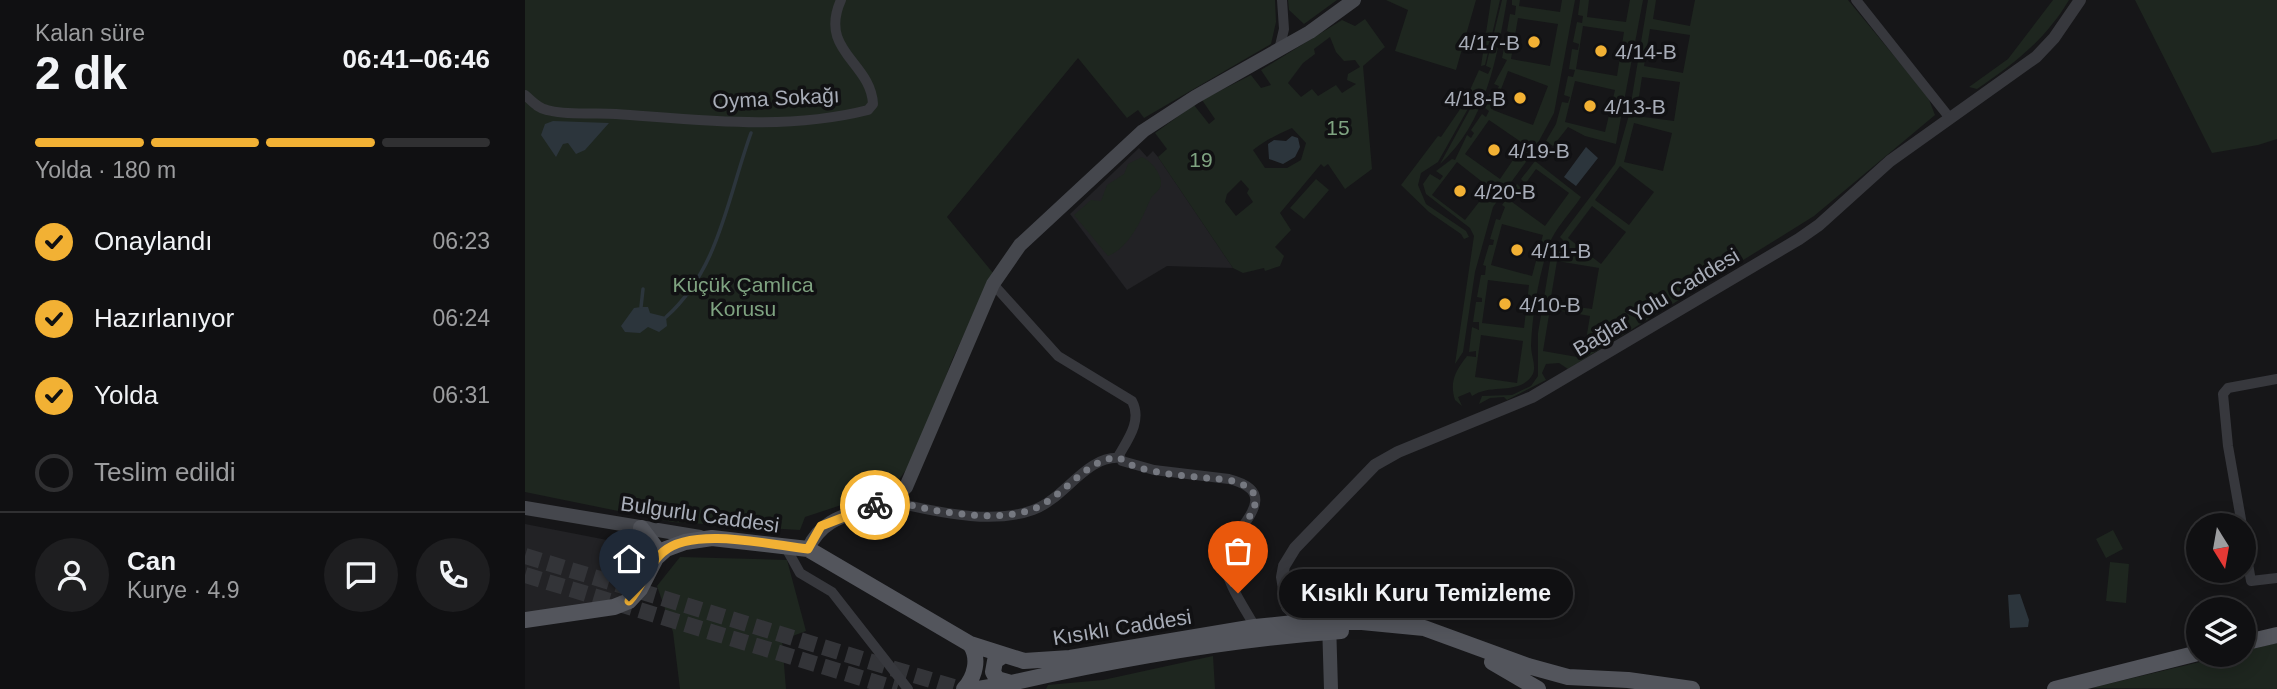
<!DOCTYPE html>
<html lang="tr">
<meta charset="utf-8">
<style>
:root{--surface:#101012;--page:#1e1e20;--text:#f1f3f6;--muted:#9c9d9f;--line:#303032;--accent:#f2b134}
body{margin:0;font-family:Helvetica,sans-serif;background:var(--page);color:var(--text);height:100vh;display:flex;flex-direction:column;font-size:26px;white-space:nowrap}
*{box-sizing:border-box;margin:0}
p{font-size:23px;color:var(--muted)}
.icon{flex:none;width:38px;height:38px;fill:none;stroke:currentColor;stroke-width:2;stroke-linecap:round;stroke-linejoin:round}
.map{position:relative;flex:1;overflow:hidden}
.panel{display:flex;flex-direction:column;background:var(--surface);width:525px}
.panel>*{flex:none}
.needle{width:46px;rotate:169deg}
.buttons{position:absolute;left:1661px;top:513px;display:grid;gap:14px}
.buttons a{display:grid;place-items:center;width:70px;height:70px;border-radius:50%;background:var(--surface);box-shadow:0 4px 18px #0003,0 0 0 2px var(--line);font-size:35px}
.pin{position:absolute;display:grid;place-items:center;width:60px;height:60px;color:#fff;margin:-72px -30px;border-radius:50% 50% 50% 0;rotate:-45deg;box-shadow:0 0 7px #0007}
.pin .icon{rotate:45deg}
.courier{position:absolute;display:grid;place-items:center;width:70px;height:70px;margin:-35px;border:5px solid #f2b134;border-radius:50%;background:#fff;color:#222;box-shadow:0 2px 9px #0007}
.bubble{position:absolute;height:49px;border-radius:24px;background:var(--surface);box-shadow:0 4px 18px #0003,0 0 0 2px var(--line);font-size:23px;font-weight:700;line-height:49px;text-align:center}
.headline em{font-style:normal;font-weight:700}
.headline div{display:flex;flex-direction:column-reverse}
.headline{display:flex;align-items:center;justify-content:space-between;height:119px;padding:0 35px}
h1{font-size:46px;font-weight:700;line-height:52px}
.bar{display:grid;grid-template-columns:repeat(4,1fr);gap:10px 7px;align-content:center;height:84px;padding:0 35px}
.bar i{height:9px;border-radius:5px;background:var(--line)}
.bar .on{background:var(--accent)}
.bar p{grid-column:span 4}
.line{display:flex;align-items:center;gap:18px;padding:0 35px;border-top:2px solid var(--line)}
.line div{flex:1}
.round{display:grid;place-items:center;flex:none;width:74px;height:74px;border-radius:37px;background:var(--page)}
ol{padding:0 35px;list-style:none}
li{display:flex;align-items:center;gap:21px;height:77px}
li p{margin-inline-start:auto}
li .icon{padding:7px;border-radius:50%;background:var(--accent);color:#111;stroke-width:4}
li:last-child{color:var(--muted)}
li i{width:38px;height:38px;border:4px solid var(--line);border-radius:50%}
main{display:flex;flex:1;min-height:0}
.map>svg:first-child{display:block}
.built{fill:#222225}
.green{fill:#1e261f;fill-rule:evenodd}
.water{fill:#2c353c}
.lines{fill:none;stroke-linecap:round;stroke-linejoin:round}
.stream{stroke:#2c353c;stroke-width:3.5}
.trunk-tunnel{stroke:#333438;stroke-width:16;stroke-dasharray:16 8;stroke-linecap:butt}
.minor{stroke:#37383d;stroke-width:10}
.tertiary{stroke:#37383d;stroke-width:12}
.secondary{stroke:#45474d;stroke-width:14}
.primary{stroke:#53555c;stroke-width:16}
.done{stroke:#757880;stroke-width:7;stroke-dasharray:0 12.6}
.route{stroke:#f2b134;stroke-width:9}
.poi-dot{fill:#f2b134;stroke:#111113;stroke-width:2.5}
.labels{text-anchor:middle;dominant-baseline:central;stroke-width:7;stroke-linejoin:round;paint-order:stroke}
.poi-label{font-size:21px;fill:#a8adb8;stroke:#111113;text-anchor:start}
.street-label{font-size:21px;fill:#a8adb8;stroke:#111113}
.park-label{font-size:21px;fill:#7fa381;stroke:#111113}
</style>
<main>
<section class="panel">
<div class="headline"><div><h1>2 dk</h1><p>Kalan süre</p></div><em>06:41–06:46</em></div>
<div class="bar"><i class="on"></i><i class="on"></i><i class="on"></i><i></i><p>Yolda · 180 m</p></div>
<ol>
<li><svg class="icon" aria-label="check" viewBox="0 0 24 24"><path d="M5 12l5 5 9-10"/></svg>Onaylandı<p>06:23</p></li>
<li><svg class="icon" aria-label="check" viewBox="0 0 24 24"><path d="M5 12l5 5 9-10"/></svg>Hazırlanıyor<p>06:24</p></li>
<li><svg class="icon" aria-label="check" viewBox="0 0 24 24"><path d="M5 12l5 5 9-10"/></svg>Yolda<p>06:31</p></li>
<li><i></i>Teslim edildi</li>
</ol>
<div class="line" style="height:126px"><a class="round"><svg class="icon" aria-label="person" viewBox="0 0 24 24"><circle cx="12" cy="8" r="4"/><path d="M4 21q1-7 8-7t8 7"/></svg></a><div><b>Can</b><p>Kurye · 4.9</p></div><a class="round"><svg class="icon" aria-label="chat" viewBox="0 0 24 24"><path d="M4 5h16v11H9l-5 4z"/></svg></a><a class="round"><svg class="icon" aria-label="phone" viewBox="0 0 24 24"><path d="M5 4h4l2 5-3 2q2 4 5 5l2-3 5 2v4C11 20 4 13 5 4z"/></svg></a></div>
</section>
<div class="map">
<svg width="1752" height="689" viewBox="0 0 1752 689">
<rect width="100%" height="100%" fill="#161618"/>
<!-- built -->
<path class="built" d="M614,148L622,157L628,151L633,157L708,268L642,266L602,290L545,214Z
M0,524L118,547L117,571L105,599L0,615Z"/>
<!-- green -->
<path class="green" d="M0,0H750L751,22L746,44L619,118L613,110L602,118L553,58L422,217L468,273L427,360L391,456L368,488L280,517L275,530L147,522L0,492Z
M763,0H812L779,24L764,10Z
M861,0H951L931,70L870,51L883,10Z
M966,0H975L960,65L956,66Z
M977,0H982C972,57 961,123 915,164L950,100L953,102L956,96L946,92L944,97L947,102L941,99L954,70L963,74L966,68L961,66Z
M987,0H995L994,6L1035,12L1037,0H1050L1029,113L1008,152L968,207L950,272L938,352L930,364L949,236L945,228L901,194L898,184L905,174L915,180L918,176L911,171L927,159L930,160L942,135L946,138L949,133L946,130L957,114L961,117L964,111L960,108L966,90L971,92L974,86L969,84L982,60L977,58L981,39H984L986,33L982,31L985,14L990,15L991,6L987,5ZM993,18L1033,24L1025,66L986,59ZM983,71L1023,86L1008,125L968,110ZM964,120L999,144L975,179L940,154ZM932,162L965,188L940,220L907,195Z
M1055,0H1064L1062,17L1101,22L1105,0H1118L1091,144L1060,136L1043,127L1028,146L1021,141L1031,124L1037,102L1043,103L1045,97L1039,95L1043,76L1048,77L1050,70L1044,69L1047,49L1053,50L1054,44L1048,42L1052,22L1057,23L1058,16L1053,15ZM1058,26L1099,32L1092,76L1051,69ZM1050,81L1090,90L1080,132L1040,122Z
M1123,0H1131L1128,19L1165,26L1170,0H1323L1403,97L1410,115L1289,216L1043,369L1034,363L1021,364L1017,373L1021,380L982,400L979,397L965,398L954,404L957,396L987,395L1006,386L1013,376V333L1026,256L1031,257L1038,240L1035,237L1090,164L1104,115ZM1125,29L1165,35L1158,73L1119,66ZM1117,77L1155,82L1149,121L1111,116ZM1109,123L1147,133L1138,171L1099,162ZM1095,166L1129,192L1104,225L1070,200ZM1067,206L1101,232L1076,264L1043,238ZM1032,261L1074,268L1067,309L1025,303ZM1025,309L1065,316L1058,358L1018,351Z
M1528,0H1544C1521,39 1489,64 1452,89L1444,87L1483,59Z
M1610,0H1752V139L1733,145L1687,153Z
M840,19L860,47L838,66L847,169L820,189L803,164L799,167L796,164L755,213L766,230L750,247L759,256L755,266L740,271L739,268L718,273L708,268L633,157L642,149L630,133L669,105L684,124L690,119L677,100L726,75L736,88L746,85L736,70L817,20L830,26ZM805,37L811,52L819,61L830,60L835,67L823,74L822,80L831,84L817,93L811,85L793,96L787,89L776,97L763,83L778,63L790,54L789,49ZM767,128L781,143L776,160L762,168H740L728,150C742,139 752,135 767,128ZM716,180L724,189L722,193L728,202L711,216L700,202L702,194Z
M940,102L945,105L913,162L896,173L893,185L901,204L941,231L944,237L939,239L936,234L904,212L876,185L913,136L916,137Z
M617,157C626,161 635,172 636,182C637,191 627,194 625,200C617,219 604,248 583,256L549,215L566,200L576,201L582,185L599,174L603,164Z
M1010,161L1056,197C1045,214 1027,231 1022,251C1013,280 1007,317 1006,346C1006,357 1013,368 1006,377C992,395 966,383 947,396L945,392L933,397L937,406L930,400C924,382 931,370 942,356L951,357V351L944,352L947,327L954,330V322H948L951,302H957V298L952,297L956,275H960L961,266L958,265L964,245H968L969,240L965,239L971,219L975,220L980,207L977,205L992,184L996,188L1000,183L996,179ZM1011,169L1044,193L1020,226L987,202ZM977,224L1018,235L1007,276L966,265ZM963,280L1004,285L999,328L957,323ZM956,335L998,341L992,383L950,377Z
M791,179L804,190L779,219L765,208Z
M1588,530L1598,549L1581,558L1571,539Z
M155,557L262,560L281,631L257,640L261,689H155L148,632L132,586Z
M1585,562L1604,564L1601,603L1581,601Z
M1752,643V689L1566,688L1704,655L1718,654L1719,651Z
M688,656L690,689H521L523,685L578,680Z"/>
<!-- water -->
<path class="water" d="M28,121L84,123L60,150L51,154L43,143L38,144L31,157L16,135L20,124Z
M767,136L773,138L775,147L770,157L758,164L744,159L743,144L749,140L761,141Z
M1061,147L1073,158L1051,186L1039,177Z
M116,307H123L125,313L141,317L142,326L134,332L123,327L115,333L100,332L96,326L109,308Z
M1495,594L1504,620L1503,627L1485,628L1483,595Z"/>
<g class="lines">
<!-- stream -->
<path class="stream" d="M116,307L118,289
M141,317C194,270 203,196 226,133"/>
<!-- trunk-tunnel -->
<path class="trunk-tunnel" d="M0,556L435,689
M0,575L372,689"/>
<!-- minor -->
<path class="minor" d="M1331,0L1424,117
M754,50L759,29L757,0
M0,95C7,101 12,108 22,110C43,116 69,112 91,114C175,120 260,131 343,110L348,104C346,62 293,51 316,0
M468,284L533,356L607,401C617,420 604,438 594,455L597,461L629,470L704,479C766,495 699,533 700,561C701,583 720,608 730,627
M362,501C407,510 464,526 508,510C540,499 561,455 595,458
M1717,525L1703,446L1698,394L1703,388L1752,379
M1718,535L1726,581L1752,578
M260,546L275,573L307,592L383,689"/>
<!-- tertiary -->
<path class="tertiary" d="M778,622L762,607L757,577L759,566L770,548L850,465L873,452L1007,397L1274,239L1294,225L1365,161L1511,57L1529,38L1555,0"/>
<!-- secondary -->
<path class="secondary" d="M0,508L175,537
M283,549C303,504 350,518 381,487L468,284L495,245L618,131L670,97L785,32L829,0
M804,622L806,689"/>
<!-- primary -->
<path class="primary" d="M116,528L131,548V558
M0,620L89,607L104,601L115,589L131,558L141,549L160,542L187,538L283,549L445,644L499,661L545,658L730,627L778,622H837L899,628L1003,666L1043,677L1103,680L1167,689
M1718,643L1752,635
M479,655L470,661L468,672L472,679L486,683C591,659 709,639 816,631
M967,662L1013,689
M439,689C450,677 455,658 445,644
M453,689L484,684
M1530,689L1673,653"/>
</g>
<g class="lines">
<!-- done -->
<path class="done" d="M350,505C370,498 393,508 413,511C441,515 472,519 499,512C536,504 561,455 595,458C612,475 679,477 704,480C766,495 699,534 700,562C701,573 708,583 713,593"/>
<!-- route -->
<path class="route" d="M104,601C118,586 123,564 138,552C168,526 246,545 283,549L296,526L350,505"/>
</g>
<!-- markers -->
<g class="poi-dot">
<circle cx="1009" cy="42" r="7"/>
<circle cx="1076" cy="51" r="7"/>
<circle cx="995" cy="98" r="7"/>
<circle cx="1065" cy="106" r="7"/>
<circle cx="969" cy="150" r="7"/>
<circle cx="935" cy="191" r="7"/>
<circle cx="992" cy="250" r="7"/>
<circle cx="980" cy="304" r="7"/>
</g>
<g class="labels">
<!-- poi labels -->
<g class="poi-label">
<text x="995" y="42" text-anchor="end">4/17-B</text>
<text x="1090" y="51">4/14-B</text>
<text x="981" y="98" text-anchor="end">4/18-B</text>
<text x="1079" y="106">4/13-B</text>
<text x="983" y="150">4/19-B</text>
<text x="949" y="191">4/20-B</text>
<text x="1006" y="250">4/11-B</text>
<text x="994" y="304">4/10-B</text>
</g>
<!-- street labels -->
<g class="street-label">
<text transform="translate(251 98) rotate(-3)">Oyma Sokağı</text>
<text transform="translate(1131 302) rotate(-31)">Bağlar Yolu Caddesi</text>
<text transform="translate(175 514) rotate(8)">Bulgurlu Caddesi</text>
<text transform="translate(597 627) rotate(-9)">Kısıklı Caddesi</text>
</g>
<!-- park labels -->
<g class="park-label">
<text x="813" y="127">15</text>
<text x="676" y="159">19</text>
<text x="218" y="284">Küçük Çamlıca<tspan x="218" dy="24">Korusu</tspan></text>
</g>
</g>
</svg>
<div class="buttons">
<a><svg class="needle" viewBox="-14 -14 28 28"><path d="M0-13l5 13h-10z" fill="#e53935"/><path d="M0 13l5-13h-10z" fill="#9c9d9f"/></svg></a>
<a><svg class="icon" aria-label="layers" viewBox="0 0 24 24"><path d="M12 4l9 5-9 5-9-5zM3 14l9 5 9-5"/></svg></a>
</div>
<div class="pin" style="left:713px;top:593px;background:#ea580c"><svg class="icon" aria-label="bag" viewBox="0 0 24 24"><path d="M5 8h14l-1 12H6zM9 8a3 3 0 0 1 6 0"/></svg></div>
<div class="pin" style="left:104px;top:601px;background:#1f2937"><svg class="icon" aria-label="home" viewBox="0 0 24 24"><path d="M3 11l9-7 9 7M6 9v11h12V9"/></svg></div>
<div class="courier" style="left:350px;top:505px"><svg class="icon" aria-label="bike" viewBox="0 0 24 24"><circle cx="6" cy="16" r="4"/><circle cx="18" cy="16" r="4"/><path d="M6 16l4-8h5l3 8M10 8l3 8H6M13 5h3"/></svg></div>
<div class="bubble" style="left:754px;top:569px;width:294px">Kısıklı Kuru Temizleme</div>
</div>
</main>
